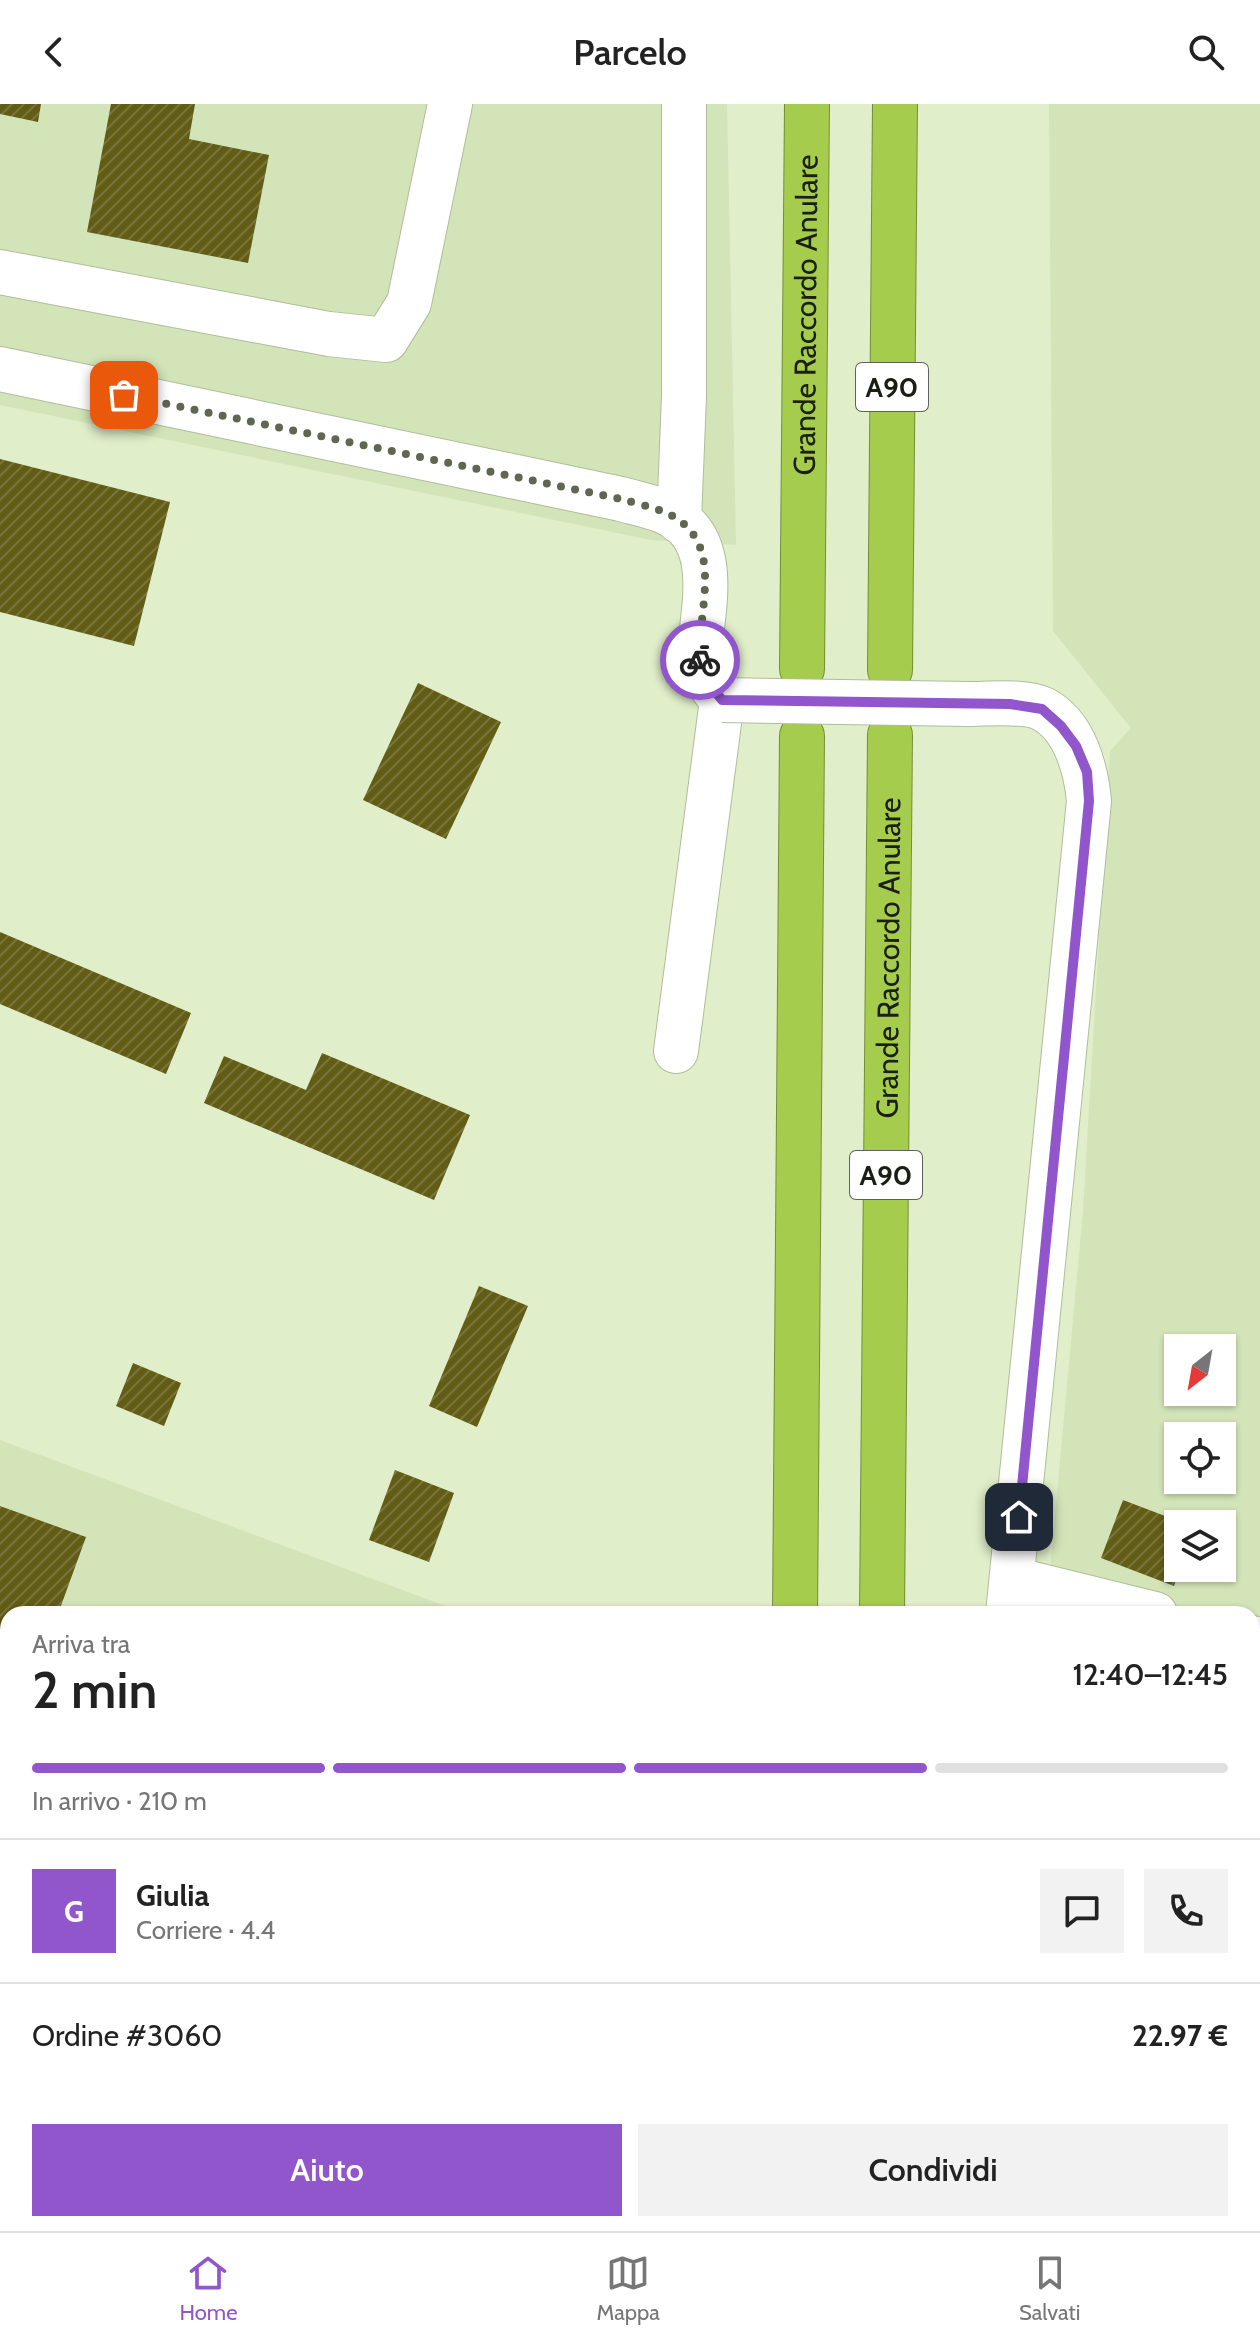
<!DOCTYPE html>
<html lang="it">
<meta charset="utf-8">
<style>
:root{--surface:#fff;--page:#f2f2f2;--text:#222;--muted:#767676;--line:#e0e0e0;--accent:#9155cc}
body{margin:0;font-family:Cabin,sans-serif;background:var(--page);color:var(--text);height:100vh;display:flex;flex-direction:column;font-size:30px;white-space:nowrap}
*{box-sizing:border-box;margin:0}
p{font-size:26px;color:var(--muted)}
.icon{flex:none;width:44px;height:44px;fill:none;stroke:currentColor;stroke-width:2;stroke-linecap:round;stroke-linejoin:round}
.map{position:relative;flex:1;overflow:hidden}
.panel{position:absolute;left:0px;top:1502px;width:1260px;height:626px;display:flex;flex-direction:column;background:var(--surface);border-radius:24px 24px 0 0;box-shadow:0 2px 6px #0004}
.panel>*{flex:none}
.needle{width:52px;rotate:211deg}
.buttons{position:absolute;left:1164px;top:1230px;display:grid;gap:16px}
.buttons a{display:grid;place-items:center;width:72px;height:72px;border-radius:0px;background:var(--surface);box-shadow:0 2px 6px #0004;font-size:40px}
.pin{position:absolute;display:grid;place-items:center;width:68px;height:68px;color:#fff;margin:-34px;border-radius:16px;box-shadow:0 4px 12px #0006}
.courier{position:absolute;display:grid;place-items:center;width:80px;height:80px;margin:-40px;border:6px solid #9155cc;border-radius:50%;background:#fff;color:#222;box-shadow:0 2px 10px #0007}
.summary em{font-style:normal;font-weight:600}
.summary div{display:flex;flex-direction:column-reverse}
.summary{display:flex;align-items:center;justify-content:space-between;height:136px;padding:0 32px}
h1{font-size:52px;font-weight:600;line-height:60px}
.bar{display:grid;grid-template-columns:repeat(4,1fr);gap:12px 8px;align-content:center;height:96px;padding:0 32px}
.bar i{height:10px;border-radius:6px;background:var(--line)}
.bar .selected{background:var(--accent)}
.bar p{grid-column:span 4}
.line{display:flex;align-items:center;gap:20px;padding:0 32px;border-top:2px solid var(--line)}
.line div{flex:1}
.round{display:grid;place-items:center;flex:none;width:84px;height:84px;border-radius:0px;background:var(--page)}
.primary-button{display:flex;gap:16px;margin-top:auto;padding:16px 32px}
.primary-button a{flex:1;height:92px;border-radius:0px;background:var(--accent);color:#fff;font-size:32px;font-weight:600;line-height:92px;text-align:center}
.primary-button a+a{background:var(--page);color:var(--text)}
header{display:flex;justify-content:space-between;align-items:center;height:104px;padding:0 32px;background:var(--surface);font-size:36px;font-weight:600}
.dock{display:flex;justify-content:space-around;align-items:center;height:112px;border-top:2px solid var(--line);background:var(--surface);font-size:22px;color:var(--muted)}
.dock a{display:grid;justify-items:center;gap:4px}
.dock .selected{color:var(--accent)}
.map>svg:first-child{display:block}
.built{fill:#d3e4b9;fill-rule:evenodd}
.building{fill:url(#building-hatch)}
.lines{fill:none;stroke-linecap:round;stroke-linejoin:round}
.minor-casing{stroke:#b0bd9a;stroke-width:46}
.highway-casing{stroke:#748f38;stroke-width:46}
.minor{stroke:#fff;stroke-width:44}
.highway{stroke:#a5cc4d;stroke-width:44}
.minor-bridge-casing{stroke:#b0bd9a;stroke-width:46;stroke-linecap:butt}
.minor-bridge{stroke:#fff;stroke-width:44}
.done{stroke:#5f6751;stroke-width:8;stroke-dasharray:0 14.4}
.route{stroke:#9155cc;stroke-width:10}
.labels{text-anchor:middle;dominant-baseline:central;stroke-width:8;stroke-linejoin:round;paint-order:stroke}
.shield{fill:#fff;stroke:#5f6258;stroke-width:2}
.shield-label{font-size:28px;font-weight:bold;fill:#1a1f11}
.street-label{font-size:30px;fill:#1a1f11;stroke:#fff}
</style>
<header><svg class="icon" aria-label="back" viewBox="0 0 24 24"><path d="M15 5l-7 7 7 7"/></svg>Parcelo<svg class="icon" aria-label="search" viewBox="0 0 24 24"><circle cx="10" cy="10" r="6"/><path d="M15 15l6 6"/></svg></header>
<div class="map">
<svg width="1260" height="2127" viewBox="0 0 1260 2127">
<defs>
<pattern id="building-hatch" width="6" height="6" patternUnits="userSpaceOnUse" patternTransform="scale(2)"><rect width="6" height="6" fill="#625c14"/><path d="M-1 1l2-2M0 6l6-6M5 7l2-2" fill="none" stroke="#78743d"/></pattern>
</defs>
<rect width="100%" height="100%" fill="#e0eec9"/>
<!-- built -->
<path class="built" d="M0,0H727L736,441L651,436L0,301Z
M1049,0H1260V2127H989L990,2120H1252V1510H1046L1083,1107L1110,647L1131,624L1053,527ZM1178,1244H1222V1288H1178ZM1178,1332H1222V1376H1178ZM1178,1420H1222V1464H1178Z
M0,1336L467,1510H8V2120H731L732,2127H0Z"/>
<!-- building -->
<path class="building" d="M0,0H41L38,18L0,10Z
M111,0H195L189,35L269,51L248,159L87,128Z
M0,355L170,398L134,542L0,508Z
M418,579L501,618L446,735L363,696Z
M0,828L191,909L166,970L0,900Z
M322,949L470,1011L434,1096L204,999L224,952L306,986Z
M479,1182L528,1202L477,1323L429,1302Z
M133,1259L181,1279L164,1322L116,1302Z
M395,1366L454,1389L429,1458L369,1436Z
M1123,1396L1186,1420H1178V1464H1180L1174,1482L1101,1454Z
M0,1402L86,1433L58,1510H8V1649L0,1670Z
M447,2120H498L497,2127H458Z"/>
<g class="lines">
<defs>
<path id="minor" d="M0,168L329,230L386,236L409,199L450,0
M0,265L621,395C635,399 650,402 663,407C723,432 703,501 699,552C702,571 710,582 722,596L676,947
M679,417L684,292V0
M968,600C988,600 1025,596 1043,605C1075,622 1086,665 1089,697L1008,1510
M1013,1475L1155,1510
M1252,1534L1260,1536
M0,2045L8,2024
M156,2120L175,2127
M30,2127L34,2120
M969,2127V2120"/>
<g id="highway">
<path id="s1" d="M802,565L807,0"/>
<path d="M890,566L895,0"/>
<path d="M795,1510L802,632"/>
<path id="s2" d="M882,1510L890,631"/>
<path d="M770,2127L771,2120"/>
<path d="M874,2127V2120"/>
</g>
</defs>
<!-- minor casing -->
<use href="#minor" class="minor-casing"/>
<!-- highway casing -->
<use href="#highway" class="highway-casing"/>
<!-- minor -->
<use href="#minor" class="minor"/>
<!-- highway -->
<use href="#highway" class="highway"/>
<defs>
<path id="minor-bridge" d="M722,596L968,600"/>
</defs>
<!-- minor-bridge casing -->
<use href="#minor-bridge" class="minor-bridge-casing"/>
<!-- minor-bridge -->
<use href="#minor-bridge" class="minor-bridge"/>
</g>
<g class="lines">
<!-- done -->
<path class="done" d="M124,291L621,395C634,399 649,402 662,407C729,434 697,503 700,556"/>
<!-- route -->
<path class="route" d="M700,556L706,576L722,596L1010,600L1042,605L1061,622L1076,642L1087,668L1089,697L1019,1413"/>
</g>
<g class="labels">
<!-- shield labels -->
<g class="shield">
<rect x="856" y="259" width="72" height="48" rx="6"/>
<rect x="850" y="1047" width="72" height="48" rx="6"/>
</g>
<g class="shield-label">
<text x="892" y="283">A90</text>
<text x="886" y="1071">A90</text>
</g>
<!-- street labels -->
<g class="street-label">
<text stroke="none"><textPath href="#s1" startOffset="354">Grande Raccordo Anulare</textPath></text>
<text stroke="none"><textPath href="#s2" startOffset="656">Grande Raccordo Anulare</textPath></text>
</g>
</g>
</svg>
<div class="buttons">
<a><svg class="needle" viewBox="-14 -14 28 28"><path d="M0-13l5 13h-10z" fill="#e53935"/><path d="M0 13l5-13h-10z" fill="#767676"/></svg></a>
<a><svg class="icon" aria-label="locate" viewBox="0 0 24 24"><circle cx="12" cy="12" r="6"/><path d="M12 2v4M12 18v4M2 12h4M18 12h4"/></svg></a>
<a><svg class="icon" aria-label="layers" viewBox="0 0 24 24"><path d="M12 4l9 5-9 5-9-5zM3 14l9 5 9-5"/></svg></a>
</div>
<div class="pin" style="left:124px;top:291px;background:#ea580c"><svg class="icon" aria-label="bag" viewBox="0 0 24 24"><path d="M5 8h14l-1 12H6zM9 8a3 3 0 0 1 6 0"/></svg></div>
<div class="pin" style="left:1019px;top:1413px;background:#1f2937"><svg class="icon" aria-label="home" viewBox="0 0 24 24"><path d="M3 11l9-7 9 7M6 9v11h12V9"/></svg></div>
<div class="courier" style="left:700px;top:556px"><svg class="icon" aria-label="bike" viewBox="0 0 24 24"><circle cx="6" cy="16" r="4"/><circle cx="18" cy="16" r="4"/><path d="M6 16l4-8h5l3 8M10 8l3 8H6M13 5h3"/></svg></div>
<section class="panel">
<div class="summary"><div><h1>2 min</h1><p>Arriva tra</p></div><em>12:40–12:45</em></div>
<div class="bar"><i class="selected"></i><i class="selected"></i><i class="selected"></i><i></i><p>In arrivo · 210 m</p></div>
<div class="line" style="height:144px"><b class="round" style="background:var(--accent);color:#fff">G</b><div><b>Giulia</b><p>Corriere · 4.4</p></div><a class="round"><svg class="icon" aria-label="chat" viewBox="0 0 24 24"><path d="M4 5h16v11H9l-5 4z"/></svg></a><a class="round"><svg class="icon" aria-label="phone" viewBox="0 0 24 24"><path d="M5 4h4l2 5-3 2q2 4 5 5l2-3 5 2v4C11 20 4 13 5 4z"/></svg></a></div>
<div class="line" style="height:104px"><div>Ordine #3060</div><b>22.97 €</b></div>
<div class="primary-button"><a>Aiuto</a><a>Condividi</a></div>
</section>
</div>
<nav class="dock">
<a class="selected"><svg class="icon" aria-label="home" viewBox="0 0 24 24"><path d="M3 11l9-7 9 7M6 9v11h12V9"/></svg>Home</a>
<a><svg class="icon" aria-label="map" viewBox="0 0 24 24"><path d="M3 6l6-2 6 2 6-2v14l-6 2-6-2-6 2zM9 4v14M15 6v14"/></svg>Mappa</a>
<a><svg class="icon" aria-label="saved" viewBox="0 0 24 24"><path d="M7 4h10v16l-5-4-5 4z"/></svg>Salvati</a>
</nav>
